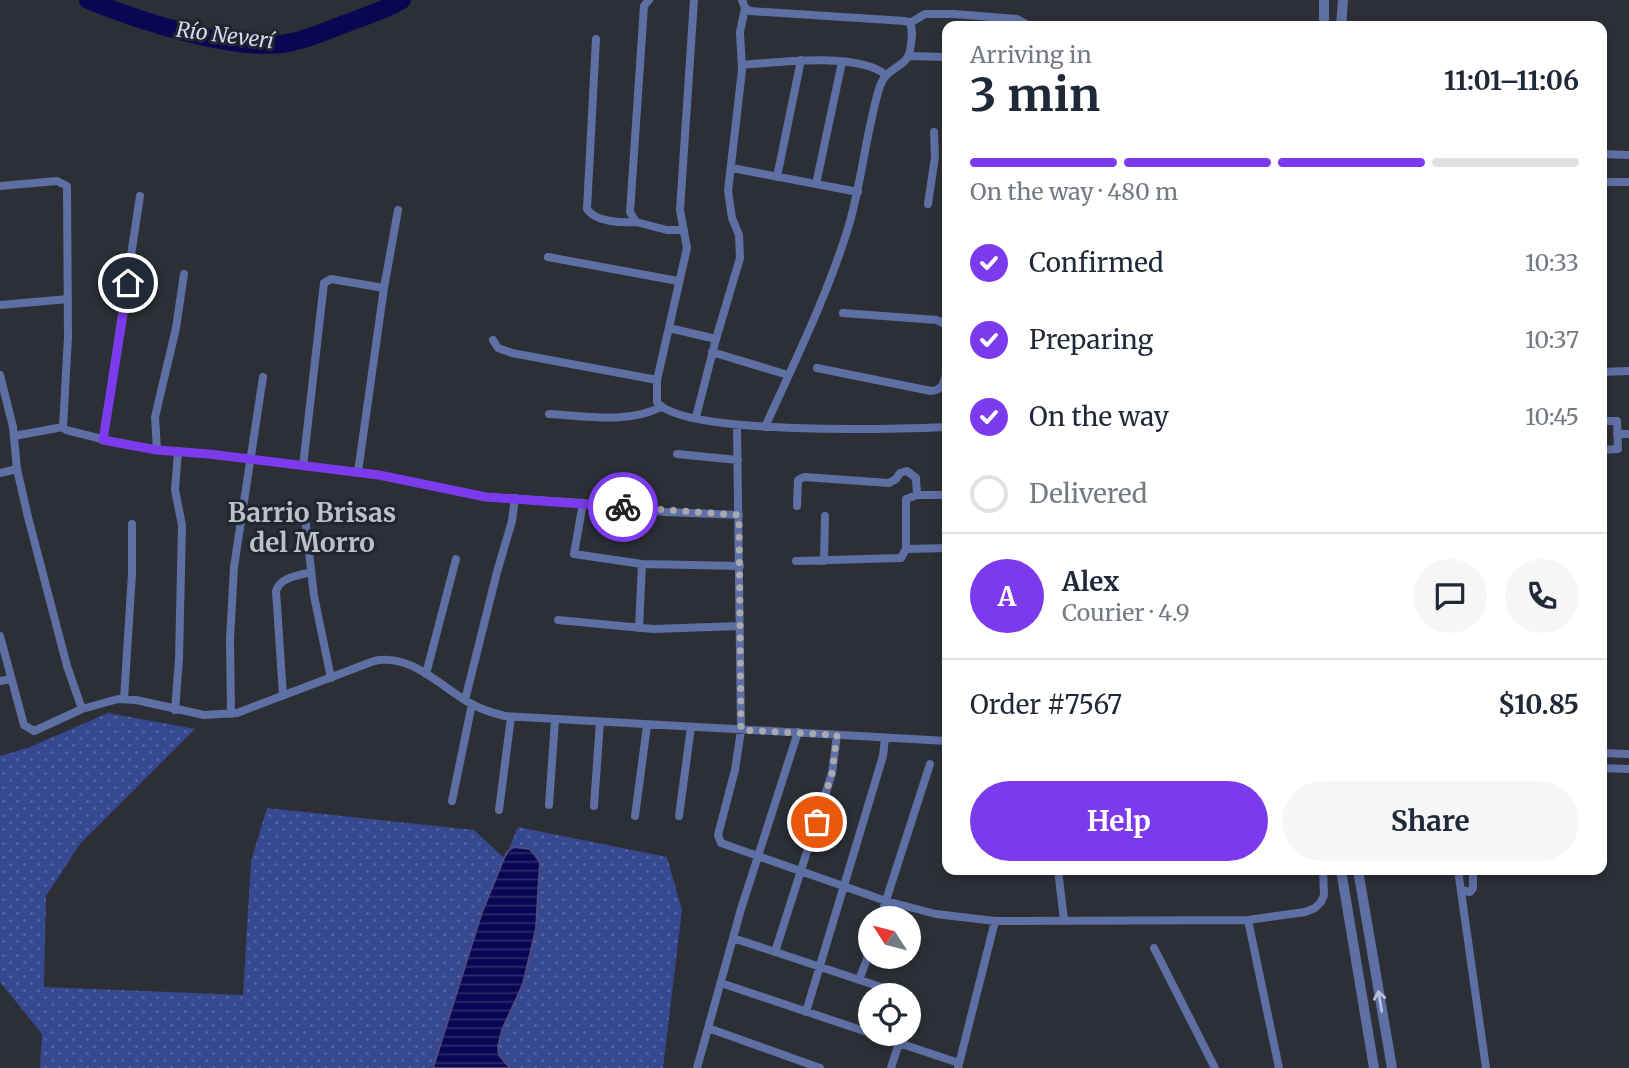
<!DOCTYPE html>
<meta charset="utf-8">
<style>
:root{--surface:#fff;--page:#f6f6f7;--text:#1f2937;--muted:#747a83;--line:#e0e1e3;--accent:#7c3aed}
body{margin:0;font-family:Merriweather,serif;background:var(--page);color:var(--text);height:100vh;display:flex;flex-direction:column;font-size:26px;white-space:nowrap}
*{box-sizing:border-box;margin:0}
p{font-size:23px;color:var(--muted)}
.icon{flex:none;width:38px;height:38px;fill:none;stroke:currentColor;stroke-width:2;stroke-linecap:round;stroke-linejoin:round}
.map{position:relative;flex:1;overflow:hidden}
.panel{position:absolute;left:942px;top:21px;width:665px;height:854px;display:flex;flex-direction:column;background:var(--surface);border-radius:14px;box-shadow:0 4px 10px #0003}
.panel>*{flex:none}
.needle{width:46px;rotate:306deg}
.tools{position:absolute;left:858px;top:906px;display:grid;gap:14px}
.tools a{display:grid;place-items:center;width:63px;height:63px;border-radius:50%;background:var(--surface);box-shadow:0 4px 10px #0003;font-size:35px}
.pin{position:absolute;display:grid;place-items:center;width:60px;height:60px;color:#fff;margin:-30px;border:4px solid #fff;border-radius:50%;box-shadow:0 2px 7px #0007}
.courier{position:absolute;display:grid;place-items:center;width:70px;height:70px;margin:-35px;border:5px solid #7c3aed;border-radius:50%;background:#fff;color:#222;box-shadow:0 2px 9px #0007}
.summary em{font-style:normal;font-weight:700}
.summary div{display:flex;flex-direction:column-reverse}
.summary{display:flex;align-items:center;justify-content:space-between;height:119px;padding:0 28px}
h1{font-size:46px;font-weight:700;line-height:52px}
.bar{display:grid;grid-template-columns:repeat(4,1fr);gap:10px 7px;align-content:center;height:84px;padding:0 28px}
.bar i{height:9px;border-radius:5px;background:var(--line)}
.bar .current{background:var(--accent)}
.bar p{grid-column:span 4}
.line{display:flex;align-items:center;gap:18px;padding:0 28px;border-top:2px solid var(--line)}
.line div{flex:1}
.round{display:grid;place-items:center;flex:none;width:74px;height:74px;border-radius:37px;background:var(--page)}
ol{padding:0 28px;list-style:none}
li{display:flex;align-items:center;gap:21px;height:77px}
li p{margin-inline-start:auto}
li .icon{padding:7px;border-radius:50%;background:var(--accent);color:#fff;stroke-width:4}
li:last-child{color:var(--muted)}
li i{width:38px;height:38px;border:4px solid var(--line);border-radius:50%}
.primary-button{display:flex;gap:14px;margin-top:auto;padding:14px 28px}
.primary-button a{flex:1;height:80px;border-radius:42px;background:var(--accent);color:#fff;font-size:28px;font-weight:700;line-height:80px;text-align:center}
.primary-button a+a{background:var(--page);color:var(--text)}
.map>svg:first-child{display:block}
.grass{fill:url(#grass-dots)}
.water{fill:url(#water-rules);stroke:#4c4b82;stroke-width:2}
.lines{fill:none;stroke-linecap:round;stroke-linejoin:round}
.river{stroke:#090653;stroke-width:18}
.minor{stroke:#5e6fa4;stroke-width:8}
.tertiary{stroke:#5e6fa4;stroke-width:10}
.oneway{stroke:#b8c0d5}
.done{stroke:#a7a9af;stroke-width:7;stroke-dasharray:0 12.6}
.route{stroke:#7c3aed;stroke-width:9}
.labels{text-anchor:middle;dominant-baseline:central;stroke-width:6;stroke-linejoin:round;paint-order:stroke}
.water-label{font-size:21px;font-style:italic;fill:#d3dbf2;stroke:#23252d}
.district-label{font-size:26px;font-weight:bold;fill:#bdc0ca;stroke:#23252d}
</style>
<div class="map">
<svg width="1629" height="1068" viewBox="0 0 1629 1068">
<defs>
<pattern id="grass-dots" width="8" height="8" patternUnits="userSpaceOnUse" patternTransform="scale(1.75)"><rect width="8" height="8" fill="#36488f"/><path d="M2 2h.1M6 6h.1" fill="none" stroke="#53639f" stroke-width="1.8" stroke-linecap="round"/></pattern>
<pattern id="water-rules" width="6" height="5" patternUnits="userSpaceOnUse" patternTransform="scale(1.75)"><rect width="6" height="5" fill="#090653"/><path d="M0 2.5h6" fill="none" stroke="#2d2a6c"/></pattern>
</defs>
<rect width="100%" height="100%" fill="#2d2f37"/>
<!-- grass -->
<path class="grass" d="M108,713L195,729L80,844L46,896L44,987L243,995L251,861L267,808L474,830L504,858L482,912L433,1068H40L42,1034L0,982V756L30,747Z
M518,827L667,857L682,910L663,1068H510C503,1062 497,1056 498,1045C500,1024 515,1005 522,985C537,945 538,904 540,862L511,848L508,851Z"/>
<!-- water -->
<path class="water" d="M514,847L530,849L540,862L536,929L523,984L502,1030L498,1047L499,1055L510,1068H433L482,912L504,858L508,851Z"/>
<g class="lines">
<!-- river -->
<path class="river" d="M88,0C136,20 229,50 281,44C304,41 326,31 347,23C366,16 385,10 402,0"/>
<!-- minor -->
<path class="minor" d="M649,0L644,6L630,212L636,222L667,230H684
M694,0L680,210L687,248L657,380V402C683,436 898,429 947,427
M742,0L745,8L750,11L905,21L910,23C913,30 912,37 911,44C909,72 887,62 879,89C866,133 862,180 849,225C828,294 795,361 765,427
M910,23L925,14H954L1017,19L1029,26
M596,39L587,209C595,222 622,223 636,222
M910,56L947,57
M742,65C777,62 858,52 886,75
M1601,154L1629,155
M732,168L858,192
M777,177L801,60
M1601,182H1629
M816,184L842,62
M0,186L57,181L67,186L68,337L63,427L66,430L118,443L157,450L209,454L379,475L486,497L583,503L665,512L739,515
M928,204L935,157L934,132
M548,257L678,281
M0,305L68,299
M843,313L937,320L946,325L947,333
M669,328L716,339
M493,340L498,348L512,353L657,380
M712,352L788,375
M817,368L931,391C944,390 944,381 947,370
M1601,372L1629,371
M0,375L13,427L17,469L28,517L67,666L82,709
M549,414C586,416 628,424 661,407
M696,417L716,339L740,258L739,235L732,218L728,191L742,70L740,32L745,8
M1601,421H1617L1618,449L1601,450
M737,426L741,730L735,770L718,835L721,843L886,901L936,914L995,921L1248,920L1305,912L1315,908L1321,902L1324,895L1323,870
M1617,434H1629
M14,436L63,427
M103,440L140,196
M157,450L155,417L176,328L184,274
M677,454L738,460
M303,466L324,283L331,279L384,288
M358,472L384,288L398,210
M0,473L17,469
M583,503L574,554L642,564L740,566
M797,506L798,480L804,477L889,483L896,479L900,473L907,471L916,478L917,495
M306,525L314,596L331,678
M906,549L947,548
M796,561L901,558L906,549V499L917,495H947
M824,561L825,516
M558,620L653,629L740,626
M639,628L642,564
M0,636L24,725L34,731L82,709L118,699L136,700L204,715L237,713L374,661C410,653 439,685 468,702C480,709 492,713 505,716L947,741
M426,674L456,559
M0,681L11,679
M283,695L276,591C280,577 298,576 311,572
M124,699L132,574V524
M465,700L497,572L512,521L515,498
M175,710L179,659L182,525L175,490L178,451
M231,714L230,639L234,567L263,377
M1601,753L1629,754
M1601,768L1629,769
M452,801L472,704
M549,805L555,720
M594,806L600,722
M499,810L511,717
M635,816L647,726
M679,816L691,727
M1058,870L1064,920
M1458,870L1486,1068
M1461,890L1470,892L1473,888V870
M880,919L930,764
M1248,920L1279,1068
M733,938L890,990
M1154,948L1215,1068
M775,952L832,773L837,735
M859,980L870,951
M721,983L870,1033
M806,1012L883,756L885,738
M708,1028L820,1068
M872,1034L959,1063
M697,1068L741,909L798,732
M891,1068L899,1043
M958,1068L995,921"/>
<!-- tertiary -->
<path class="tertiary" d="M1324,26V0
M1341,26L1343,0
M1341,870L1374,1068
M1358,870L1392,1068"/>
</g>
<!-- one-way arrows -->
<defs><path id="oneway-shaft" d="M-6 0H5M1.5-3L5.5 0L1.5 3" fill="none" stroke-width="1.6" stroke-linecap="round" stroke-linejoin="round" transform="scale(1.75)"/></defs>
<use class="oneway" href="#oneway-shaft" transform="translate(1380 1001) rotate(-100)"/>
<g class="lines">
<!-- done -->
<path class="done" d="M623,507L739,515L741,730L837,735L832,773L817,822"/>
<!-- route -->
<path class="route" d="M128,283L103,440L157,450L209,454L379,475L486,497L623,507"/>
</g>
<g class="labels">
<!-- water labels -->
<g class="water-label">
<text transform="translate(225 35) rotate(7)">Río Neverí</text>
</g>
<!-- district labels -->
<g class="district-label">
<text x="312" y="512">Barrio Brisas<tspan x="312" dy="30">del Morro</tspan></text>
</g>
</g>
</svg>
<div class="tools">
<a><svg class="needle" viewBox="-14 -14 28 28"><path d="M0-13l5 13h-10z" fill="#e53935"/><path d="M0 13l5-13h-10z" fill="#747a83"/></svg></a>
<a><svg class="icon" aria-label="locate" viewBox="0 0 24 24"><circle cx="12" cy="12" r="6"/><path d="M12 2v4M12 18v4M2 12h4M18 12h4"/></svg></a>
</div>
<div class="pin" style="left:817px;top:822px;background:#ea580c"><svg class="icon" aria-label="bag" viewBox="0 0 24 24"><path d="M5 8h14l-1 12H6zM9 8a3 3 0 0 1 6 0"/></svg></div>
<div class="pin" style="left:128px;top:283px;background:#1f2937"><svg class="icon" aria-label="home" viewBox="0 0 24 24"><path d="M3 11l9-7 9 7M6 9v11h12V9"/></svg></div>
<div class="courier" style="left:623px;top:507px"><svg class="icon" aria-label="bike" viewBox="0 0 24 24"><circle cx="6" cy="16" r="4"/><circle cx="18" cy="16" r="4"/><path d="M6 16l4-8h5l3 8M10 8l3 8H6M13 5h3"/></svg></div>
<section class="panel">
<div class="summary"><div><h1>3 min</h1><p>Arriving in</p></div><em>11:01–11:06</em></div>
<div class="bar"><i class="current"></i><i class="current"></i><i class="current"></i><i></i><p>On the way · 480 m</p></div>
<ol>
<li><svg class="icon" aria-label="check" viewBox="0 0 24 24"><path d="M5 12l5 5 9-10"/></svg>Confirmed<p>10:33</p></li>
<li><svg class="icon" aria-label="check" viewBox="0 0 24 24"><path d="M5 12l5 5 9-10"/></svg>Preparing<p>10:37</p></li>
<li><svg class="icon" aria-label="check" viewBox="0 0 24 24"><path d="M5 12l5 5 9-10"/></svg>On the way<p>10:45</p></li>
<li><i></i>Delivered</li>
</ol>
<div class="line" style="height:126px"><b class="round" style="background:var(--accent);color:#fff">A</b><div><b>Alex</b><p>Courier · 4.9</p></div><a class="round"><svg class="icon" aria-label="chat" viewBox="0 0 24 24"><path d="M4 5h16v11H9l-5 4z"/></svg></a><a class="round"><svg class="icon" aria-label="phone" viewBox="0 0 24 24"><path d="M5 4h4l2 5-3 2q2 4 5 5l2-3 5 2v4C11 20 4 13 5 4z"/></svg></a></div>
<div class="line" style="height:91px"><div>Order #7567</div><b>$10.85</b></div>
<div class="primary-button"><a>Help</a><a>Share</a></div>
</section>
</div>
